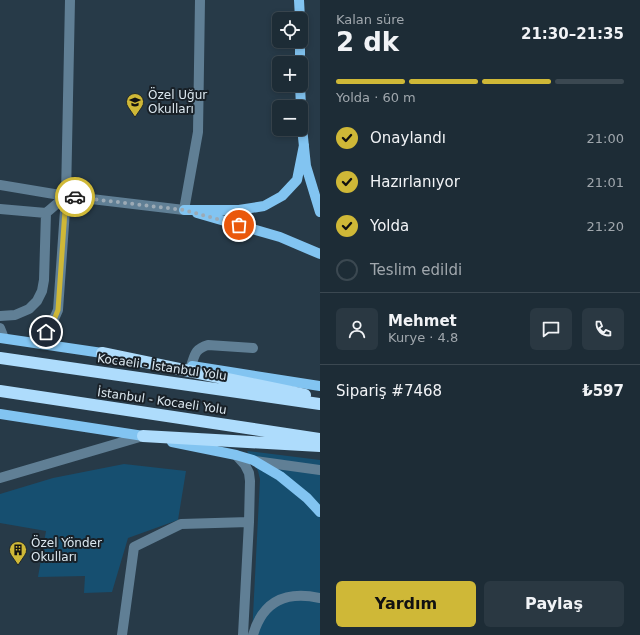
<!DOCTYPE html>
<html lang="tr">
<meta charset="utf-8">
<style>
:root{--surface:#1d2c36;--page:#2a3842;--text:#f1f3f6;--muted:#a0a7ad;--line:#3b4851;--accent:#cfb837}
body{margin:0;font-family:"DejaVu Sans",sans-serif;background:var(--page);color:var(--text);height:100vh;display:flex;flex-direction:column;font-size:15px;white-space:nowrap}
*{box-sizing:border-box;margin:0}
p{font-size:13px;color:var(--muted)}
.icon{flex:none;width:22px;height:22px;fill:none;stroke:currentColor;stroke-width:2;stroke-linecap:round;stroke-linejoin:round}
.map{position:relative;flex:1;overflow:hidden}
.sheet{display:flex;flex-direction:column;background:var(--surface);width:320px}
.sheet>*{flex:none}
.tools{position:absolute;left:272px;top:12px;display:grid;gap:8px}
.tools a{display:grid;place-items:center;width:36px;height:36px;border-radius:6px;background:var(--surface);box-shadow:0 2px 6px #0003,0 0 0 1px var(--line);font-size:20px}
.pin{position:absolute;display:grid;place-items:center;width:34px;height:34px;color:#fff;margin:-17px;border:2px solid #fff;border-radius:50%;box-shadow:0 1px 4px #0007}
.courier{position:absolute;display:grid;place-items:center;width:40px;height:40px;margin:-20px;border:3px solid #cfb837;border-radius:50%;background:#fff;color:#222;box-shadow:0 1px 5px #0007}
.overview em{font-style:normal;font-weight:800}
.overview div{display:flex;flex-direction:column-reverse}
.overview{display:flex;align-items:center;justify-content:space-between;height:68px;padding:0 16px}
h1{font-size:26px;font-weight:800;line-height:30px}
.bar{display:grid;grid-template-columns:repeat(4,1fr);gap:6px 4px;align-content:center;height:48px;padding:0 16px}
.bar i{height:5px;border-radius:3px;background:var(--line)}
.bar .selected{background:var(--accent)}
.bar p{grid-column:span 4}
.line{display:flex;align-items:center;gap:10px;padding:0 16px;border-top:1px solid var(--line)}
.line div{flex:1}
.round{display:grid;place-items:center;flex:none;width:42px;height:42px;border-radius:6px;background:var(--page)}
ol{padding:0 16px;list-style:none}
li{display:flex;align-items:center;gap:12px;height:44px}
li p{margin-inline-start:auto}
li .icon{padding:4px;border-radius:50%;background:var(--accent);color:#111;stroke-width:4}
li:last-child{color:var(--muted)}
li i{width:22px;height:22px;border:2px solid var(--line);border-radius:50%}
.primary-button{display:flex;gap:8px;margin-top:auto;padding:8px 16px}
.primary-button a{flex:1;height:46px;border-radius:6px;background:var(--accent);color:#111;font-size:16px;font-weight:800;line-height:46px;text-align:center}
.primary-button a+a{background:var(--page);color:var(--text)}
main{display:flex;flex:1;min-height:0}
.map>svg:first-child{display:block}
.green{fill:#164f70}
.lines{fill:none;stroke-linecap:round;stroke-linejoin:round}
.minor{stroke:#607f95;stroke-width:10}
.major{stroke:#82c4f1;stroke-width:10}
.highway{stroke:#aedcfc;stroke-width:12}
.done{stroke:#9caab5;stroke-width:4;stroke-dasharray:0 7.2}
.route{stroke:#cfb837;stroke-width:5}
.labels{text-anchor:middle;dominant-baseline:central;stroke-width:4;stroke-linejoin:round;paint-order:stroke}
.poi-label{font-size:12px;fill:#dbe7ef;stroke:#182027;text-anchor:start}
.street-label{font-size:12px;fill:#dbe7ef;stroke:#182027}
</style>
<main>
<div class="map">
<svg width="320" height="635" viewBox="0 0 320 635">
<rect width="100%" height="100%" fill="#273a48"/>
<!-- green -->
<path class="green" d="M247,451L320,460V635H252L260,479L258,471Z
M124,464L186,471L178,520L128,538L112,592L84,593L85,576L38,577L46,531L0,523V494L53,478Z"/>
<g class="lines">
<!-- minor -->
<path class="minor" d="M0,185L66,196
M0,209L46,213L66,196L70,0
M0,316L15,315L29,309L37,301L42,291L44,280L46,213
M0,328L4,338
M31,342C46,331 51,327 58,310L66,196L184,210L198,132L200,0
M191,366C195,354 195,349 208,345L253,348
M236,455L245,465L249,473L250,481L249,522L243,635
M255,461L320,470
M0,478L143,436
M122,635L134,547L181,524L249,522
M253,635C263,600 287,591 320,598"/>
<!-- major -->
<path class="major" d="M299,0L300,19
M300,41V63
M300,85L301,107
M301,118L306,166L320,212
M184,210H239L264,206L282,196L297,180L304,145
M197,213L280,237L320,254
M0,338L109,354
M192,366L320,386
M0,414L150,437
M172,442L236,455L253,460L280,476L307,498L320,512"/>
<!-- highway -->
<path class="highway" d="M102,353L305,395
M0,358L320,404
M0,391L320,439
M143,436L320,446"/>
</g>
<g class="lines">
<!-- done -->
<path class="done" d="M75,197L184,210L239,225"/>
<!-- route -->
<path class="route" d="M46,332L54,320L58,310L66,196L75,197"/>
</g>
<!-- icons -->
<defs>
<symbol id="school-pin" viewBox="-11 -11 22 30"><path d="M0 17L-7.5 6A9.5 9.5 0 1 1 7.5 6Z" fill="#cfb837" stroke="#182027"/><path d="M0-5L7-2L0 1L-7-2ZM-4 1L0 2.5L4 1V4Q0 6-4 4Z" fill="#111"/></symbol>
<symbol id="building-pin" viewBox="-11 -11 22 30"><path d="M0 17L-7.5 6A9.5 9.5 0 1 1 7.5 6Z" fill="#cfb837" stroke="#182027"/><path d="M-4-6H4V6H1V3H-1V6H-4ZM-2.5-4.3h1.7v1.8h-1.7ZM.8-4.3h1.7v1.8H.8ZM-2.5-1h1.7V.8h-1.7ZM.8-1h1.7V.8H.8Z" fill="#111"/></symbol>
</defs>
<g fill-rule="evenodd">
<use href="#school-pin" x="125" y="92" width="20" height="27"/>
<use href="#building-pin" x="8" y="540" width="20" height="27"/>
</g>
<g class="labels">
<!-- poi labels -->
<g class="poi-label">
<text x="148" y="95">Özel Uğur<tspan x="148" dy="14">Okulları</tspan></text>
<text x="31" y="543">Özel Yönder<tspan x="31" dy="14">Okulları</tspan></text>
</g>
<!-- street labels -->
<g class="street-label">
<text transform="translate(162 367) rotate(8)">Kocaeli - İstanbul Yolu</text>
<text transform="translate(162 401) rotate(8)">İstanbul - Kocaeli Yolu</text>
</g>
</g>
</svg>
<div class="tools">
<a><svg class="icon" aria-label="locate" viewBox="0 0 24 24"><circle cx="12" cy="12" r="6"/><path d="M12 2v4M12 18v4M2 12h4M18 12h4"/></svg></a>
<a>+</a>
<a>−</a>
</div>
<div class="pin" style="left:239px;top:225px;background:#ea580c"><svg class="icon" aria-label="bag" viewBox="0 0 24 24"><path d="M5 8h14l-1 12H6zM9 8a3 3 0 0 1 6 0"/></svg></div>
<div class="pin" style="left:46px;top:332px;background:#1f2937"><svg class="icon" aria-label="home" viewBox="0 0 24 24"><path d="M3 11l9-7 9 7M6 9v11h12V9"/></svg></div>
<div class="courier" style="left:75px;top:197px"><svg class="icon" aria-label="car" viewBox="0 0 24 24"><path d="M5 17H2v-5l4-1 3-4h7l3 4 3 1v5h-3M9 17h6M6 11h13"/><circle cx="7" cy="17" r="2"/><circle cx="17" cy="17" r="2"/></svg></div>
</div>
<section class="sheet">
<div class="overview"><div><h1>2 dk</h1><p>Kalan süre</p></div><em>21:30–21:35</em></div>
<div class="bar"><i class="selected"></i><i class="selected"></i><i class="selected"></i><i></i><p>Yolda · 60 m</p></div>
<ol>
<li><svg class="icon" aria-label="check" viewBox="0 0 24 24"><path d="M5 12l5 5 9-10"/></svg>Onaylandı<p>21:00</p></li>
<li><svg class="icon" aria-label="check" viewBox="0 0 24 24"><path d="M5 12l5 5 9-10"/></svg>Hazırlanıyor<p>21:01</p></li>
<li><svg class="icon" aria-label="check" viewBox="0 0 24 24"><path d="M5 12l5 5 9-10"/></svg>Yolda<p>21:20</p></li>
<li><i></i>Teslim edildi</li>
</ol>
<div class="line" style="height:72px"><a class="round"><svg class="icon" aria-label="person" viewBox="0 0 24 24"><circle cx="12" cy="8" r="4"/><path d="M4 21q1-7 8-7t8 7"/></svg></a><div><b>Mehmet</b><p>Kurye · 4.8</p></div><a class="round"><svg class="icon" aria-label="chat" viewBox="0 0 24 24"><path d="M4 5h16v11H9l-5 4z"/></svg></a><a class="round"><svg class="icon" aria-label="phone" viewBox="0 0 24 24"><path d="M5 4h4l2 5-3 2q2 4 5 5l2-3 5 2v4C11 20 4 13 5 4z"/></svg></a></div>
<div class="line" style="height:52px"><div>Sipariş #7468</div><b>₺597</b></div>
<div class="primary-button"><a>Yardım</a><a>Paylaş</a></div>
</section>
</main>
